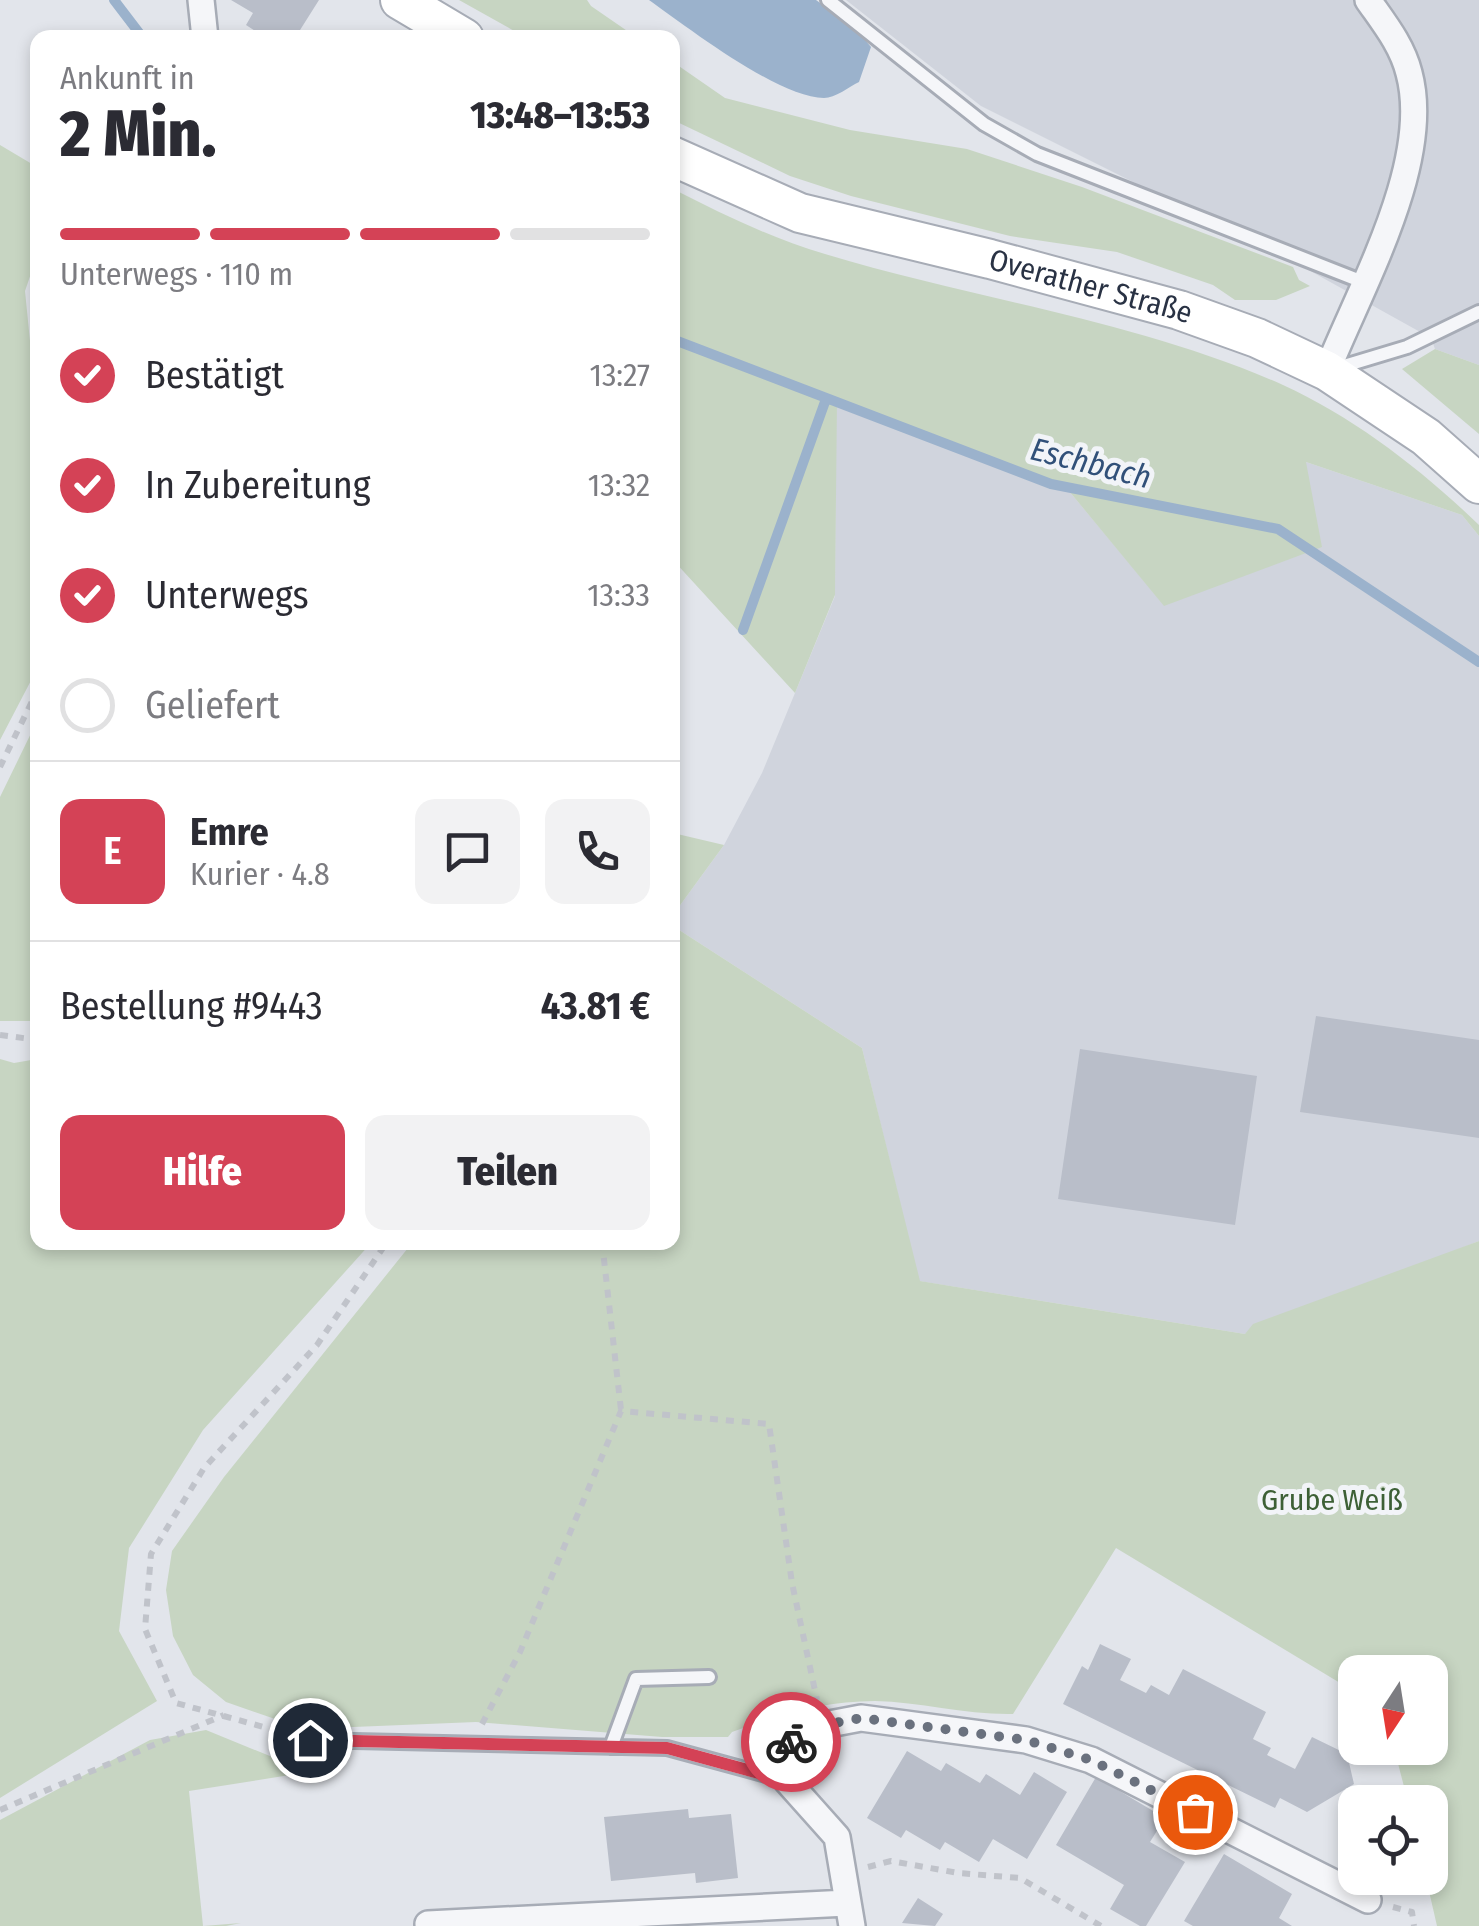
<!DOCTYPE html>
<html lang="de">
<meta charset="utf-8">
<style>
:root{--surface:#fff;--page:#f2f2f3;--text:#2b2b33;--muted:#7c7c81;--line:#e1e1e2;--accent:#d44256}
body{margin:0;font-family:"Fira Sans Condensed",sans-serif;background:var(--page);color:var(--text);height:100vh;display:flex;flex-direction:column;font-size:38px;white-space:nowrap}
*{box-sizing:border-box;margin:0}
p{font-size:32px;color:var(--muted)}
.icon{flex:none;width:55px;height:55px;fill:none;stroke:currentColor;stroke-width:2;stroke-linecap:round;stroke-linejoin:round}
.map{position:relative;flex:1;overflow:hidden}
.drawer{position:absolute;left:30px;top:30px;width:650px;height:1220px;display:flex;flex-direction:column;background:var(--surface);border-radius:20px;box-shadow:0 5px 15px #0003}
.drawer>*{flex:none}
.needle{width:65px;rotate:192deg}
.fabs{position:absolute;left:1338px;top:1655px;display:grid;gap:20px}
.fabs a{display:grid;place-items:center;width:110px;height:110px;border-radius:20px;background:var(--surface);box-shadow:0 5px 15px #0003;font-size:50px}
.pin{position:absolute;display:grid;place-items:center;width:85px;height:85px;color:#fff;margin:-42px;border:5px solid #fff;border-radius:50%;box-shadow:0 2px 10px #0007}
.courier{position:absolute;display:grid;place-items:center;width:100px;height:100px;margin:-50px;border:8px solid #d44256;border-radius:50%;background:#fff;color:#222;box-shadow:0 2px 12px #0007}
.headline em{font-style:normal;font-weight:800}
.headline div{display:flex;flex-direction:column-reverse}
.headline{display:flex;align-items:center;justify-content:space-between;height:170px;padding:0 30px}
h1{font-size:65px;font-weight:800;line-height:75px}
.bar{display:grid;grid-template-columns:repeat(4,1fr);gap:15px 10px;align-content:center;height:120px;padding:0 30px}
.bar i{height:12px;border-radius:8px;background:var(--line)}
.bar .active{background:var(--accent)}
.bar p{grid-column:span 4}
.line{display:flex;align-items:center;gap:25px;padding:0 30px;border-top:2px solid var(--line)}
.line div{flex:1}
.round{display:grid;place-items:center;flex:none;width:105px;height:105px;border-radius:20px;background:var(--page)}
ol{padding:0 30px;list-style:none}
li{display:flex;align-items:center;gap:30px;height:110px}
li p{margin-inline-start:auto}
li .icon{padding:10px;border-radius:50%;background:var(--accent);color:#fff;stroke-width:4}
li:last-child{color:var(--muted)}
li i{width:55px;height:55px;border:5px solid var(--line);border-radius:50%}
.action{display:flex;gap:20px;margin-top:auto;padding:20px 30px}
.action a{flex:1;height:115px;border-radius:20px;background:var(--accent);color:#fff;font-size:40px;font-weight:800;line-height:115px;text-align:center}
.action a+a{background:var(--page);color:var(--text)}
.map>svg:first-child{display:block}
.built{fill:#d0d4dd}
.green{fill:#c7d5c2}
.water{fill:#9bb2cc}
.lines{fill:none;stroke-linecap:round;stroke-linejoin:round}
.stream{stroke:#9bb2cc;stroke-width:10}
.building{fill:#b9bec9}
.service-casing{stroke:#a7acb6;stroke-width:18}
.minor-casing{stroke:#a7acb6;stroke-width:30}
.secondary-casing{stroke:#a7acb6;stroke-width:42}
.path{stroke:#c0c3ca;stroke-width:6;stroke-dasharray:8 8;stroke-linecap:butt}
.service{stroke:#f5f6f9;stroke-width:12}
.minor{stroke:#f5f6f9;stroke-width:25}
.secondary{stroke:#fff;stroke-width:38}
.done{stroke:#6a717e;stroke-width:10;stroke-dasharray:0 18}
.route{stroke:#d44256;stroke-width:12}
.labels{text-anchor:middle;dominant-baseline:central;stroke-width:10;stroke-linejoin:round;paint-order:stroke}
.street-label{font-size:30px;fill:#293244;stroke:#f2f4f8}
.park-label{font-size:30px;fill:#3d6036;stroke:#f2f4f8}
.water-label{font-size:32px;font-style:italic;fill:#315079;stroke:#f2f4f8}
</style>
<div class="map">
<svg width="1479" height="1926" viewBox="0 0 1479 1926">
<rect width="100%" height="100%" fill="#e2e5eb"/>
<!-- built -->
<path class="built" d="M846,0H1479V365L1435,349L1431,338L1305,268L981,106Z
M836,400L1069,491L1164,605L1306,462L1462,515L1479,536V1241L1245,1334L919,1281L862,1048L673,926V915L724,845L762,773L835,596Z"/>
<!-- green -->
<path class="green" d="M459,0H587L591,6L636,37H525Z
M673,62L725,98L850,130L967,149L1082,187L1293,267L1299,280L1310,286L1276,300H1235L1213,285L1117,252L1010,236L851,196L790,176L673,120Z
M0,145L37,167V256L25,291L38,421L37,669L0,740Z
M673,189C722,214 771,238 825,254C977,300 1137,320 1283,385C1355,418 1422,470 1479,525V536L1462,515L1306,462L1322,547L1164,606L1069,491L837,400L835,595L795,693L673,560Z
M1435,349L1479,365V434L1402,369Z
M37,721V1021H0V797Z
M673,833L724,845L673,915L672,833Z
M673,926L862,1048L920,1281L1245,1334L1253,1324L1479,1241V1926H1437L1426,1878H1430V1802H1408L1394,1748H1430V1672H1355V1692L1116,1548L1013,1714C967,1715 921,1702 875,1701C824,1701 779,1715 732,1732L728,1737H662L476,1722L304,1729L226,1702L193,1675L173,1636L166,1590L172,1551L224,1477L412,1243L672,1242Z
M0,1059L14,1063L37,1059L38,1242L371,1243L203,1430L129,1548L119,1631L157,1701L0,1798Z
M206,1730L309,1772L189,1791L203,1926L241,1923L226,1926H0V1820L150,1740Z"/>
<!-- water -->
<path class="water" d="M649,0H816L856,29L871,47L859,82C849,87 835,98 824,98C779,98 687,27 649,0Z"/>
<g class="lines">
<!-- stream -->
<path class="stream" d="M114,0L143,38
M672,339L1051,484L1278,529L1479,662
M743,630L826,399"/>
</g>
<!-- building -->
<path class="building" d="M231,0H319L295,38H266L246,25L253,13Z
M1316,1016L1479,1040V1138L1300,1112Z
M1080,1049L1257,1076L1235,1225L1058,1199Z
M1100,1644L1131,1659L1120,1680L1146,1693L1151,1685L1169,1695L1183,1669L1266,1712L1253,1739L1271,1748L1267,1755L1295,1769L1312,1737L1347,1754L1354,1784L1307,1812L1280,1798L1275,1808L1063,1704L1082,1666L1088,1670Z
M907,1751L941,1771L946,1763L980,1783L986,1774L1020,1795L1034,1772L1067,1792L1027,1859L993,1839L979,1862L945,1842L940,1850L906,1830L901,1838L867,1818Z
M1096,1777L1165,1818L1150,1842L1185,1862L1146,1926H1140L1110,1909L1124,1885L1056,1845Z
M688,1809L689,1818L731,1814L738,1878L696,1883L695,1873L611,1881L604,1817Z
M1224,1854L1292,1894L1279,1918L1292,1926H1193L1184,1921Z
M918,1898L943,1914L935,1926L902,1923Z"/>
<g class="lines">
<defs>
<path id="service" d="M828,0L984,124L1037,154L1363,282
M1334,369L1407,347L1479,312
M310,1740L667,1748L785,1780
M611,1747L636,1679L709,1677"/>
<path id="minor" d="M201,0L205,38
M1327,371C1360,288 1433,162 1409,73C1402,45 1384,23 1368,0
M428,1924L847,1903
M852,1926L837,1837L787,1781L779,1755L803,1729L861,1718L1026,1740L1091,1760L1368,1900"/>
<g id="secondary">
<path d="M400,0L464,38"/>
<path id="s1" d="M672,156L800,213L990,259L1179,310L1257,338L1327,371L1426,437L1479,484"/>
</g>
</defs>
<!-- service casing -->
<use href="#service" class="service-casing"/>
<!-- minor casing -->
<use href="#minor" class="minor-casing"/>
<!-- secondary casing -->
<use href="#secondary" class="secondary-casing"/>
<!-- path -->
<path class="path" d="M0,767L38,689
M0,1035L38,1040
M602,1242L621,1410
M482,1724L520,1652L621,1411L769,1424L792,1583L817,1700
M293,1735L176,1703L145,1629L151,1554L204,1468L317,1345L387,1242
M0,1810L224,1715
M868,1867L891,1861L958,1873L1020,1878L1101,1926
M1393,1907L1412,1912L1414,1926"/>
<!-- service -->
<use href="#service" class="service"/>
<!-- minor -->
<use href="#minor" class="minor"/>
<!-- secondary -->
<use href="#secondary" class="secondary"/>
</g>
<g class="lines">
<!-- done -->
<path class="done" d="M791,1742L803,1729L861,1718L1026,1740L1091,1760L1195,1812"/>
<!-- route -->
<path class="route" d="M310,1740L667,1748L788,1781L779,1755L791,1742"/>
</g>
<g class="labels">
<!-- street labels -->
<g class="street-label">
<text stroke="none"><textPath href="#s1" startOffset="440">Overather Straße</textPath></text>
</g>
<!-- park labels -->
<g class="park-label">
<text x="1332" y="1500">Grube Weiß</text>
</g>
<!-- water labels -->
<g class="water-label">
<text transform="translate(1091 463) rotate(14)">Eschbach</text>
</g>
</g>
</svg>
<div class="fabs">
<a><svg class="needle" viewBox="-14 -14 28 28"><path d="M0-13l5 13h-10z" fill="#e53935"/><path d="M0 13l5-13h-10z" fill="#7c7c81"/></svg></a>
<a><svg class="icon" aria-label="locate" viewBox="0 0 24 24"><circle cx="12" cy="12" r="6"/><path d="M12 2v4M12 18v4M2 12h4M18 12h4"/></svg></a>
</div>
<div class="pin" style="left:1195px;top:1812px;background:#ea580c"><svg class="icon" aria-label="bag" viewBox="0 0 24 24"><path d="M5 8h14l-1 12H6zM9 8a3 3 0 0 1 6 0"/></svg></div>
<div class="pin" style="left:310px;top:1740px;background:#1f2937"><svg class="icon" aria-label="home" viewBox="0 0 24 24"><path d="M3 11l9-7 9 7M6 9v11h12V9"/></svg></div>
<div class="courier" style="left:791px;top:1742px"><svg class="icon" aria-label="bike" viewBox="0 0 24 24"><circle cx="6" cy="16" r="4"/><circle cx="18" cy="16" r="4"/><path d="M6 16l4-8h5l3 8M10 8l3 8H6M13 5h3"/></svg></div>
<section class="drawer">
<div class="headline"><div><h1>2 Min.</h1><p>Ankunft in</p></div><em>13:48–13:53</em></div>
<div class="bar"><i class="active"></i><i class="active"></i><i class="active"></i><i></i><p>Unterwegs · 110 m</p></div>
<ol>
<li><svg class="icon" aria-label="check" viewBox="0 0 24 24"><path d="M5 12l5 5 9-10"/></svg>Bestätigt<p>13:27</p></li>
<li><svg class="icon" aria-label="check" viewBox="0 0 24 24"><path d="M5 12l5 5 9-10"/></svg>In Zubereitung<p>13:32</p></li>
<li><svg class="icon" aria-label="check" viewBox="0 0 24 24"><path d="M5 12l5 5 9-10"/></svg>Unterwegs<p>13:33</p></li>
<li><i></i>Geliefert</li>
</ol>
<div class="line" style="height:180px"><b class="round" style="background:var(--accent);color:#fff">E</b><div><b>Emre</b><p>Kurier · 4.8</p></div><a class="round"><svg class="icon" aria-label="chat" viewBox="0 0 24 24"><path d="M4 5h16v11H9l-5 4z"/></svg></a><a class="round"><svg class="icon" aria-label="phone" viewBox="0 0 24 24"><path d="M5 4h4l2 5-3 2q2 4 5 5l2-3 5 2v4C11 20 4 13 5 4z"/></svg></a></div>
<div class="line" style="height:130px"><div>Bestellung #9443</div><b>43.81 €</b></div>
<div class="action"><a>Hilfe</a><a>Teilen</a></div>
</section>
</div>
